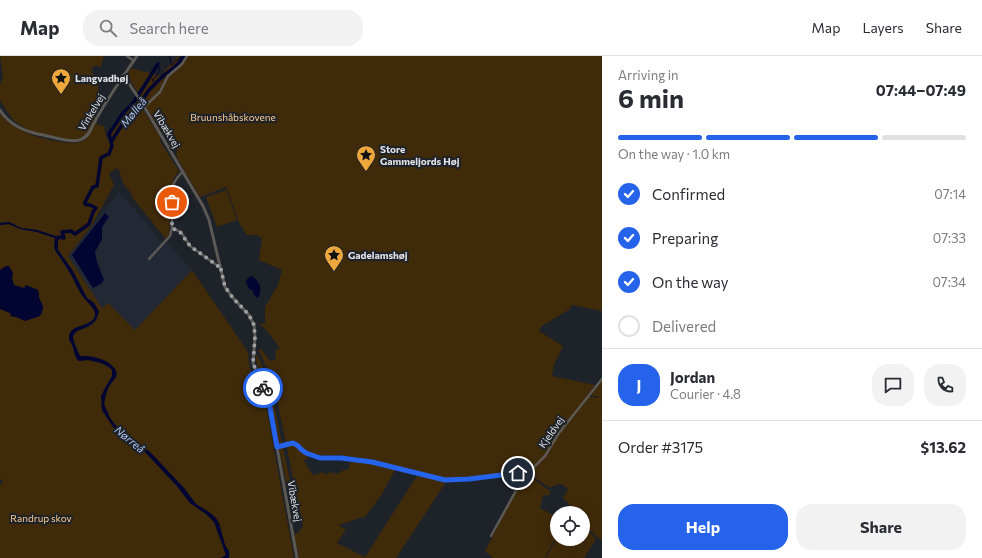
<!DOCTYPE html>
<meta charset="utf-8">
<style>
:root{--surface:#fff;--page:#f2f2f3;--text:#2b2b33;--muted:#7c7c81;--line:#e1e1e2;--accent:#2563eb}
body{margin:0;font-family:Commissioner,sans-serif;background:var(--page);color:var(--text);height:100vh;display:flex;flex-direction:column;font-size:15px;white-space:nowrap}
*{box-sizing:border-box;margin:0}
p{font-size:13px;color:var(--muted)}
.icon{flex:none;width:22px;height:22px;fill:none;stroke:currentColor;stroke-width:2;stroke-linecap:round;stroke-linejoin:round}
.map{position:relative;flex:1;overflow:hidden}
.drawer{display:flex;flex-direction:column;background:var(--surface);width:380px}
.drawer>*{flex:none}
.fabs{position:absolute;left:550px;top:450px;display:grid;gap:8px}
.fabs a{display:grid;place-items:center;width:40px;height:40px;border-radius:50%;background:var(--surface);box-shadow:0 4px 16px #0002;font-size:20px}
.pin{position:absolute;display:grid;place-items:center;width:34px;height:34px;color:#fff;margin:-17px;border:2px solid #fff;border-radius:50%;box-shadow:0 1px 4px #0007}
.courier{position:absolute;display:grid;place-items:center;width:40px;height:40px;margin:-20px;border:3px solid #2563eb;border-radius:50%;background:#fff;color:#222;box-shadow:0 1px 5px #0007}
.head em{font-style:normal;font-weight:700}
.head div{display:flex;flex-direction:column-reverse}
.head{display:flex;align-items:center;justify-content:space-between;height:68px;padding:0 16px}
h1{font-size:26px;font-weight:700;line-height:30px}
.bar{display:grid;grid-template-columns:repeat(4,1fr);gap:6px 4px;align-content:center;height:48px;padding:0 16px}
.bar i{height:5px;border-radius:3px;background:var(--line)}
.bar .on{background:var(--accent)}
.bar p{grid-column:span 4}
.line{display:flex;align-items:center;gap:10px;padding:0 16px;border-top:1px solid var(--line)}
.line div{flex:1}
.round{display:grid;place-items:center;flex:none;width:42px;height:42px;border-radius:16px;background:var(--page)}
ol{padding:0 16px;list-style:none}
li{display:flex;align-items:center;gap:12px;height:44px}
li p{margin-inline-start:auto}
li .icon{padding:4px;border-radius:50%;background:var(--accent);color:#fff;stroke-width:4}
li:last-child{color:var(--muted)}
li i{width:22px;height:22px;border:2px solid var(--line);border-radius:50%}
.cta{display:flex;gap:8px;margin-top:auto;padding:8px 16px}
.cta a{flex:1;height:46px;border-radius:16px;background:var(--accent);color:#fff;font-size:16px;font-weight:700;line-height:46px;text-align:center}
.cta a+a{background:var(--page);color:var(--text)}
header{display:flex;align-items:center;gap:24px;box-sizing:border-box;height:56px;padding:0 20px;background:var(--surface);border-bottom:1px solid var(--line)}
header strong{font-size:19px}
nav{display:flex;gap:22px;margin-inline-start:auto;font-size:14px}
.search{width:280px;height:36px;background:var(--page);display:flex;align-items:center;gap:10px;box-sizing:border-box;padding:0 14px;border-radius:16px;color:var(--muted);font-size:15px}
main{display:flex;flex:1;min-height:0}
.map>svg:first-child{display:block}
.built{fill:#232835}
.green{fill:#3f2a0a}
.water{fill:#020431}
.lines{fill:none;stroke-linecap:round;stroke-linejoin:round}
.stream{stroke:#020431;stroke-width:1}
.river{stroke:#020431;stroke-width:3.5}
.minor{stroke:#5c5955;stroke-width:2.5}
.tertiary{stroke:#5c5955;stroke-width:3}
.done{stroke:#9c9fa4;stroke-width:4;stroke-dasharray:0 7.2}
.route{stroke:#2563eb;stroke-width:5}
.labels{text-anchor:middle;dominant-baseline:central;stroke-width:4;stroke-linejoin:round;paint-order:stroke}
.poi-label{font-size:10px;font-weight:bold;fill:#e0e2e7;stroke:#1e2229;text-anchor:start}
.street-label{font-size:10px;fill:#e0e2e7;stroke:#1e2229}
.park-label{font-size:10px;fill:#fccc8f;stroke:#1e2229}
.water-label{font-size:11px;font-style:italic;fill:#b0c4f3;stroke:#1e2229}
</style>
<header>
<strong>Map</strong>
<div class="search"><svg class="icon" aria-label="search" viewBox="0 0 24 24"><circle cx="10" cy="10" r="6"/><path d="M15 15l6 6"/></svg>Search here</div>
<nav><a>Map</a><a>Layers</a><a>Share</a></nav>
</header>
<main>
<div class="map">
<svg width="602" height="502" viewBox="0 0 602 502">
<rect width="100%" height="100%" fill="#1e2229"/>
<!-- built -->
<path class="built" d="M119,136L147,167V169L164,189L167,186L192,214L135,274L108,247L102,253L67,200Z"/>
<!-- green -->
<path class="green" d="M0,0H104L100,12L96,9L92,12V17C94,18 95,18 97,21C100,27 97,52 95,60L96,62L89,76L84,81L76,84H69L31,76L14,65L0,45V28L3,21Z
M178,0H602V255L572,249L570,253L542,270L539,275L563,290L554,309L552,320L595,329L587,340L599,342V341L591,339L602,325V484L597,481L583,468V457H574L570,449L563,442L568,433L562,428H557L550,432L526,416L448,423L371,404L341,399L309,400L304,405L313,419L324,416V419L330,416L337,418L344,414H348L351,405L372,406L396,412L382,438L365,461H363L339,469L346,474L337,487L365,501L418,418L446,426L396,502H299L294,479L299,476L303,470L276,339L270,319L258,293L262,294L270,305L276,304L275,295L280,292L268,276L259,267L265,268V251L278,229L282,214L259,204L262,182L256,179H246L243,172L240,169L226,131L200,141L176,100L178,88L168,71L160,74L127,19L131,12L160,20Z
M136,42L157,76L160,81V85L179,115L174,122L171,132L169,178L166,183L131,140L132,138L124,129L118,112L109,117L114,129L92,169L68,200L102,252L108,247L135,274L192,214L248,296L249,310L258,331L261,354L264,339L294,502H229L230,498L225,489L219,467L209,456L196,448L184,432L151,397L117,371L110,362L104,348L106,338L109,330L116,321L115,312L91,300H80L79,298L73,282C76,273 81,274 89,271C92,269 94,266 97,264L94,247L87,242L73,215L58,194L56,180L31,173L21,172L9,166L0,167V57C12,77 51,86 73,87C77,87 81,85 85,84L97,65V69L104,70L107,84Z
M226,134L237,164L217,171L206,141Z
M9,168L20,173L37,176L55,182V194L95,256C96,268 81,268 74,273L69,283C74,291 73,298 79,305L88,304L101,307L109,311L112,314V320L103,335L102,354L113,371L145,396L176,429L190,447L206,458L214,466L226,499L221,502H0V430L3,425L0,423V169Z
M255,297C270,316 277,363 282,387L279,388L271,347L257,309Z
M283,391L297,457L293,453L291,449L279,393Z
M528,419L550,435L549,439H543L540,452L557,461V480H556L555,483L545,502H493L485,495L521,426Z
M583,470L596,483L584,502H546L557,482L583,483Z"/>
<!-- water -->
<path class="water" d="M105,157L109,161L102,171V183L95,196L97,206L104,224L101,228L93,232L72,199Z
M9,166L21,172L37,174L56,180L58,182V194L73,215L87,242L94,247L99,255C96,276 71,270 73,283C74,288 77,293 79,298L80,300C94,300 111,303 117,317L116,321L109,330L106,338L104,348L110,362L117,371L151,397L184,432L196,448L209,456L216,462L219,467L225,489L229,495V502H221L226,499L214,466L206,458L190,447L176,429L145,396L113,371L102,354L101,340L112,320V314L109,311L101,307L88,304L79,305C74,301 75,297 73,291C72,288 70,285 69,283C68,266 92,273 95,260C97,254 87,246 84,242C78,235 75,225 70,217C66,209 60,202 55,194L54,190L55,182L37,176L20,173L9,168L0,169V167Z
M6,210H9L13,217L12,222L14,229L24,232L26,229L38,234C39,236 39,239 39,241C42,250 46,248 40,260L25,265L16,261L10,260L11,259L10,257L0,253V214Z
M251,220C260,224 263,234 258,242L254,239L253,235L249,233L246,226L247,223Z"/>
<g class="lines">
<!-- stream -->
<path class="stream" d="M169,0L172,9L181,0
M157,26L153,25L152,24L156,21L160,13L157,9"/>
<!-- river -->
<path class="river" d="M167,17L177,9L184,0
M111,86L109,78L123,57L134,46L158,8
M109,98L112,90L111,86L127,61L138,50L149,34L165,18
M57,183L59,181L64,182L62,176L71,175L75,178L89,168L93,156L96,152L90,149L85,148V146L93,131L97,130L101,102L106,99"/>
<!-- minor -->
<path class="minor" d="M127,0L134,5
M144,51L160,36L168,20L182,8L187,0
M172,172L181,176L190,190L218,210L220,209
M149,203L170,180L172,172L173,129L177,122L183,115
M277,391L293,387L297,389L302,395L320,402H341L372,406L445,424H454L528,416
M491,480L523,422L545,400L559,377L602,323"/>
<!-- tertiary -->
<path class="tertiary" d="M123,19L142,47L203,150L209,164L225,231L233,242L249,259L254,269L255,281L253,307L269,347L297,502
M0,54C9,69 26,76 43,79C53,81 73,88 82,83C89,80 91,73 94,67C107,43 122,22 137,0"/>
</g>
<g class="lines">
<!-- done -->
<path class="done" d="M172,146V172L180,176L190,190L218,210L220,209L225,231L233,242L249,259L254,269L255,281L253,307L263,332"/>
<!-- route -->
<path class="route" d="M263,332L269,346L277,391L293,387L297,389L302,394L306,397L320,402H341L372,406L445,424L469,423L518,417"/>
</g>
<!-- icons -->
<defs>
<symbol id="sight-pin" viewBox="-11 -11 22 30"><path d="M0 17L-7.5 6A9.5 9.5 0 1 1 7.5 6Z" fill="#eea73d" stroke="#1e2229"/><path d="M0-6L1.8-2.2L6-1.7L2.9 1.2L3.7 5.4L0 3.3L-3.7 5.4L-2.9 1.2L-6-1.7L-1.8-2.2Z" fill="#111"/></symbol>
</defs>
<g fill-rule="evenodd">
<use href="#sight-pin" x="50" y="11" width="22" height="30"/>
<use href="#sight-pin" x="355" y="88" width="22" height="30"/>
<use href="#sight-pin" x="323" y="188" width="22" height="30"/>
</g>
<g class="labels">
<!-- poi labels -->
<g class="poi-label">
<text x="75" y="22">Langvadhøj</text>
<text x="380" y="93">Store<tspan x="380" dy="12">Gammeljords Høj</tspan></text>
<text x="348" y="199">Gadelamshøj</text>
</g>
<!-- street labels -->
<g class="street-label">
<text transform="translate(91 56) rotate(-59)">Vinkelvej</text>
<text transform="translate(167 73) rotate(59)">Vibækvej</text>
<text transform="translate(551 376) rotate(-55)">Kjeldvej</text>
<text transform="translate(295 445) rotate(80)">Vibækvej</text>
</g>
<!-- park labels -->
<g class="park-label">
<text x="233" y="61">Bruunshåbskovene</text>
<text x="41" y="462">Randrup skov</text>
</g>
<!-- water labels -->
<g class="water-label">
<text transform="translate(133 56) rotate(-51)">Mølleå</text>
<text transform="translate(130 383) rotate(40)">Nørreå</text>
</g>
</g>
</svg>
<div class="fabs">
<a><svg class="icon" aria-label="locate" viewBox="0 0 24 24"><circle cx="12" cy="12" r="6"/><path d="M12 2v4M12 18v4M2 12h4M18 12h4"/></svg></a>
</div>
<div class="pin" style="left:172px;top:146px;background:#ea580c"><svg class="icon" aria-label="bag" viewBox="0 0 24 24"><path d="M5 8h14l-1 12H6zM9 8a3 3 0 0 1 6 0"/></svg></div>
<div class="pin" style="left:518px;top:417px;background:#1f2937"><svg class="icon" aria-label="home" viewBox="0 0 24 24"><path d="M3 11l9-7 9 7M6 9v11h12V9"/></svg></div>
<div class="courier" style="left:263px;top:332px"><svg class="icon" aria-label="bike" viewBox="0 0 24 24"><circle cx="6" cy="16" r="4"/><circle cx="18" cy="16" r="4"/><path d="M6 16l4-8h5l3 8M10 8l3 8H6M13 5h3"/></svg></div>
</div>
<section class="drawer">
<div class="head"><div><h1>6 min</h1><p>Arriving in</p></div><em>07:44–07:49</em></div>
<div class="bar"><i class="on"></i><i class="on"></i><i class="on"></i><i></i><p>On the way · 1.0 km</p></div>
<ol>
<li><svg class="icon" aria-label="check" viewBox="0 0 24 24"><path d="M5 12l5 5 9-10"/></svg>Confirmed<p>07:14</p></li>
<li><svg class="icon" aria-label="check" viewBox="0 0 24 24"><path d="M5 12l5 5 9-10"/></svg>Preparing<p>07:33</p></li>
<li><svg class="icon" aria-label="check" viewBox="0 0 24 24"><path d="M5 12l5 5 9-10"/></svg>On the way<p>07:34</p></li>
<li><i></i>Delivered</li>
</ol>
<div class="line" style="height:72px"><b class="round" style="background:var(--accent);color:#fff">J</b><div><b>Jordan</b><p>Courier · 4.8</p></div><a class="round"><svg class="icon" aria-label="chat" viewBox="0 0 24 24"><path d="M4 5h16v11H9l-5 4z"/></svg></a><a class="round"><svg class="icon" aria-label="phone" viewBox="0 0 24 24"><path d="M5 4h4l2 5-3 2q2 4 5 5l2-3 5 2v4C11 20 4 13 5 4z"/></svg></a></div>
<div class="line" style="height:52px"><div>Order #3175</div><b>$13.62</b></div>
<div class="cta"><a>Help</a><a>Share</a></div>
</section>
</main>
